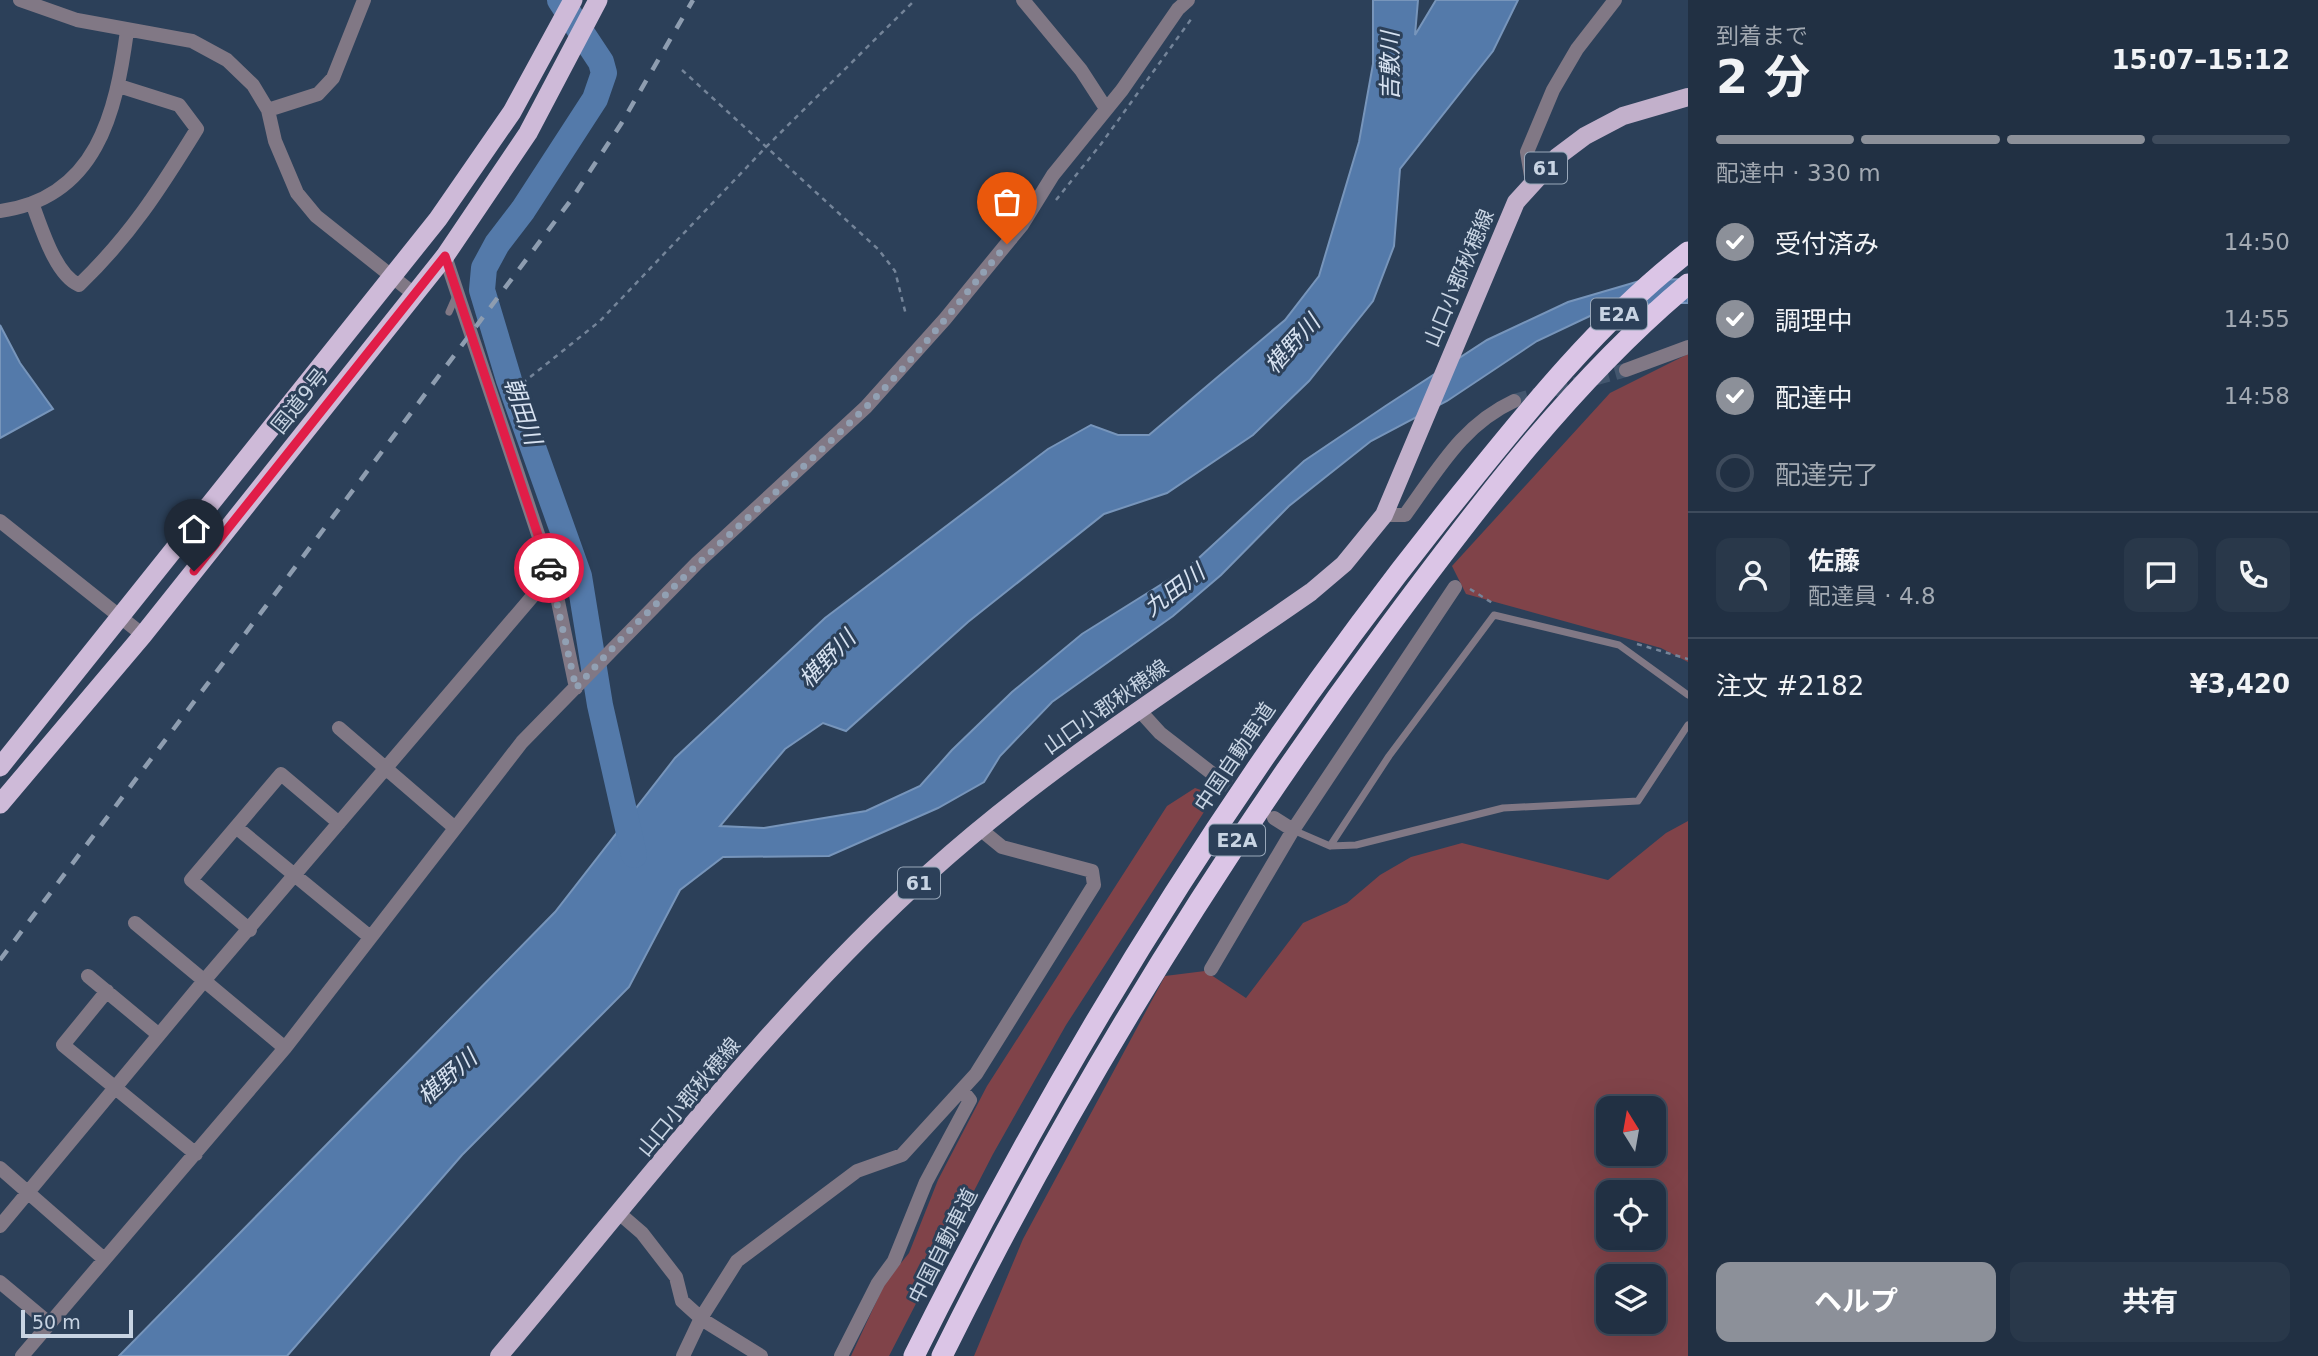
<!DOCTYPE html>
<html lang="ja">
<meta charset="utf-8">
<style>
:root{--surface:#213043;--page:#29384a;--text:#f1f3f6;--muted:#a2a9b2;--line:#3e4b5c;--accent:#8c9099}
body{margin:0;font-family:"DejaVu Sans","Noto Sans JP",sans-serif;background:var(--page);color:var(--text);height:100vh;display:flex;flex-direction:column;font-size:26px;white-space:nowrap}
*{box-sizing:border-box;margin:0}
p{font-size:23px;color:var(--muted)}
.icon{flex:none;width:38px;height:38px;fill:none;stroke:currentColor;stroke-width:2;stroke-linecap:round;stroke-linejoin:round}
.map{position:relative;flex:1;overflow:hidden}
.side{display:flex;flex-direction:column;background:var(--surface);width:630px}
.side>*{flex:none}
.needle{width:46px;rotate:349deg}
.fabs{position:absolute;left:1596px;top:1096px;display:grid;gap:14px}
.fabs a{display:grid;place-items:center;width:70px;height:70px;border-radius:14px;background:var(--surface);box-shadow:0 7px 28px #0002,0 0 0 2px var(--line);font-size:35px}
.scale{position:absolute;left:21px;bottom:18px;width:112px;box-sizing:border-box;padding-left:7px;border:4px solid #c8d4e3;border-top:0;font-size:19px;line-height:24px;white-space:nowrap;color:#c8d4e3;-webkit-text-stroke:5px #2c4059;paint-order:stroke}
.pin{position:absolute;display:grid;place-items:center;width:60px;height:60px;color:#fff;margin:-72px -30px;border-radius:50% 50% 50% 0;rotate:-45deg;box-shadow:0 0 7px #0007}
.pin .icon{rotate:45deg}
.courier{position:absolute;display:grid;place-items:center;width:70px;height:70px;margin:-35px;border:5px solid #e11d48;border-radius:50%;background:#fff;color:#222;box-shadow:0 2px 9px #0007}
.head em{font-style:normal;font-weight:700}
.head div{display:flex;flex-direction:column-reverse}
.head{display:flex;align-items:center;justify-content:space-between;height:119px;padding:0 28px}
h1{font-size:46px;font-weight:700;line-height:52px}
.bar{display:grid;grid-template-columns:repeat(4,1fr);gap:10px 7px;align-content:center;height:84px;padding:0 28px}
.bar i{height:9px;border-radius:5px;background:var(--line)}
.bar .current{background:var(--accent)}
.bar p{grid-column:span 4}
.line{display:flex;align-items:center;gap:18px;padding:0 28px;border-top:2px solid var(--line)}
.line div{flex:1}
.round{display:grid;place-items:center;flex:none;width:74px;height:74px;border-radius:14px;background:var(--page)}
ol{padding:0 28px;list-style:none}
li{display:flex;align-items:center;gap:21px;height:77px}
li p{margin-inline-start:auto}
li .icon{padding:7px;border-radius:50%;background:var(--accent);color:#fff;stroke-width:4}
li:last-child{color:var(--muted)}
li i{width:38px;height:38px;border:4px solid var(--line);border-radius:50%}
.cta{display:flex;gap:14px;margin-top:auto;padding:14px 28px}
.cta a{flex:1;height:80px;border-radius:14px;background:var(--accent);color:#fff;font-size:28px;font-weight:700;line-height:80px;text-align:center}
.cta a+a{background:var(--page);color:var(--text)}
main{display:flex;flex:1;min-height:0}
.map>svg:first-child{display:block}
.green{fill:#804349;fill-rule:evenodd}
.water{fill:#547aaa;stroke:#7795bb;stroke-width:2}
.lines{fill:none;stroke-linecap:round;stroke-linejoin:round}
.river{stroke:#547aaa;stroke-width:26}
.minor-tunnel{stroke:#43566e;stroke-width:14;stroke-dasharray:14 7;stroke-linecap:butt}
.path{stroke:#748499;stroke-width:2.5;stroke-dasharray:5 5;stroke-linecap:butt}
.service{stroke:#817885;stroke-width:7}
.minor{stroke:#817885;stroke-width:14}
.tertiary{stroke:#817885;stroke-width:14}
.primary{stroke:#c2b0cb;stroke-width:18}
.trunk{stroke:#cebad8;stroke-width:19}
.motorway{stroke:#dbc5e6;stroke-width:21}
.rail{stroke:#8e9db0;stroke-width:4.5;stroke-dasharray:12 12;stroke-linecap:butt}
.done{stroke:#91a0b3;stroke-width:7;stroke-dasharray:0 12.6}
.route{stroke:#e11d48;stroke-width:9}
.labels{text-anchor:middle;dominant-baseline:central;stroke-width:6;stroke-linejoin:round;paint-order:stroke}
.shield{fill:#2c4059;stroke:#99a8ba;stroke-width:2}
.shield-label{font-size:19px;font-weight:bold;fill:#c8d4e3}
.street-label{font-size:21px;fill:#c8d4e3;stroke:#2c4059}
.water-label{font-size:23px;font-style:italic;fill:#d7e2f1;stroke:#2c4059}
</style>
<main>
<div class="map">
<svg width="1688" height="1356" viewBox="0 0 1688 1356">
<rect width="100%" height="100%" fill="#2c4059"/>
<!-- green -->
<path class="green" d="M1688,354V662L1661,648L1466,594L1452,566L1610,393Z
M1195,788L1215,795L1066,1025L993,1154L889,1356H851L885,1283L909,1253L938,1180L987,1086L1167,806Z
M1688,821V1356H974L1023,1239L1165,976L1205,971L1246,998L1303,923L1347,903L1380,875L1411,857L1462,843L1608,880L1666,833ZM1608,1108H1654V1153H1608ZM1608,1192H1654V1237H1608ZM1608,1276H1654V1321H1608Z"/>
<!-- water -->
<path class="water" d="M1373,0H1418L1415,35L1436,0H1518L1493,51L1400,169L1394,246L1373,301L1309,381L1253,435L1167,493L1104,514L968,622L846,731L823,723L785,749L720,826L764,828L866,811L920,786L952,750L1012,692L1082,634L1189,567L1304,461L1387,405L1487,340L1568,302L1643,280L1688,279V303H1656L1592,315L1537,341L1447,401L1371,441L1289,506L1221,575L1173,616L1052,702L1000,756L984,782L938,808L829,856L723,857L680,890L629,987L462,1155L287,1356H119L555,912L675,758L825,618L1048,449L1091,425L1118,435H1149L1285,320L1319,276L1359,142L1373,64Z
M0,325L20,363L53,409L0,438Z"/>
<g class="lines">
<!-- river -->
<path class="river" d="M560,0L601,62L604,73L595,99L523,210L497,244L484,268L482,290L509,380L579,576L600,705L634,855"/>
<!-- minor-tunnel -->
<path class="minor-tunnel" d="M1514,401L1626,370
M1218,778L1265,812"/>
<!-- path -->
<path class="path" d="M682,70L878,249L895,271L906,315
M1056,200L1101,144L1192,18
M503,389L524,382L600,321L767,146L915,0
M1470,589L1494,604
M1637,644L1688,659"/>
<!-- service -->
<path class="service" d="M449,312L456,296
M1293,830L1330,846L1356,845L1503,808L1638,801L1688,725
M1330,846L1389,756L1494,615L1619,645L1688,695"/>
<!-- minor -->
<path class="minor" d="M20,0L77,20L192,41L227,60L253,85L268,110L275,141L297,193L316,216L414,294
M1023,0L1081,70L1105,107
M268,110L318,94L333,78L364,0
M1532,182L1527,152L1553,90L1577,49L1615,0
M32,203C41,226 55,275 79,285C130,236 160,189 197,129L179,105L119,86
M0,211C97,198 116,112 127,31
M445,256L554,582L576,688
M1626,370L1688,347
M1384,515H1405C1438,470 1462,425 1514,401
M1140,711L1160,733L1218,778
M339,728L455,828
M1274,818L1293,830L1455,587
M236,827L370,937
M135,923L285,1048
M250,930L191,880L281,774L339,823
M1211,969L1293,830
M88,976L159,1035
M107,991L63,1045L196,1154
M0,1168L104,1259
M620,1214L642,1233L676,1277L682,1301L703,1320L761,1356
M0,1226L203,982L537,591L554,582
M0,1282L49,1323
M22,1356L285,1048L522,742L697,563L866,407L945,319L1022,225L1053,175L1122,90L1178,9L1188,0
M683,1356L701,1318L737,1261L857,1171L902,1155L976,1074L1094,885L1092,871L1002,847L980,829
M841,1356L878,1283L894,1261L926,1182L970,1100L962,1090"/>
<!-- tertiary -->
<path class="tertiary" d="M0,521L143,635"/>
<!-- primary -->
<path class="primary" d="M499,1356C638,1192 770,1017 930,872C1046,767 1182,682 1311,592L1344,564L1384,515L1516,202L1557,157L1585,136L1623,116L1688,97"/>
<!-- trunk -->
<path class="trunk" d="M0,767L438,219L512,112L573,0
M0,804L143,635L445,256L528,133L598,0"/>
<!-- motorway -->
<path class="motorway" d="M914,1356C1062,1058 1236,776 1443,516C1518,423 1593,326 1688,252
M942,1356C1069,1099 1218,857 1389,626C1478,506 1573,380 1688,284"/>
<!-- rail -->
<path class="rail" d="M0,960L571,200L621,124L693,0"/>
</g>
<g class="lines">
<!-- done -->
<path class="done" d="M549,568L576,688C665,587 769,502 865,408C916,358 961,299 1007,244"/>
<!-- route -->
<path class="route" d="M194,571L445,256L549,568"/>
</g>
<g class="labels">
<!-- shield labels -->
<g class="shield">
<rect x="1525" y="152.5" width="42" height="31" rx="5"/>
<rect x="1591" y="298.5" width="56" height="31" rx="5"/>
<rect x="1209" y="824.5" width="56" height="31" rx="5"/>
<rect x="898" y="867.5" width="42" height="31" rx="5"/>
</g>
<g class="shield-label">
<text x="1546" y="168">61</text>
<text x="1619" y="314">E2A</text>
<text x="1237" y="840">E2A</text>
<text x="919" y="883">61</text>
</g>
<!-- street labels -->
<g class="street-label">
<text transform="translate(1459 278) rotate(-67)">山口小郡秋穂線</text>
<text transform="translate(300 401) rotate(-51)">国道9号</text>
<text transform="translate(1106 707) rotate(-35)">山口小郡秋穂線</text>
<text transform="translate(1235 757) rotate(-56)">中国自動車道</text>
<text transform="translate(689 1097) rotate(-50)">山口小郡秋穂線</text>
<text transform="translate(943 1246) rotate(-63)">中国自動車道</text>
</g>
<!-- water labels -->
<g class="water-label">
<text transform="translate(1390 66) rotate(-90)">吉敷川</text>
<text transform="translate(1292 344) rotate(-48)">椹野川</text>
<text transform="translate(523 411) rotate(71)">朝田川</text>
<text transform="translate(1174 590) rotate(-37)">九田川</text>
<text transform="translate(827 659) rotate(-46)">椹野川</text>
<text transform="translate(447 1077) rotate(-41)">椹野川</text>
</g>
</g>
</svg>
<div class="fabs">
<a><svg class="needle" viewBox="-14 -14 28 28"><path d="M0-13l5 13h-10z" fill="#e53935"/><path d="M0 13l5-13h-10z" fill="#a2a9b2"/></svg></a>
<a><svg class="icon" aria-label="locate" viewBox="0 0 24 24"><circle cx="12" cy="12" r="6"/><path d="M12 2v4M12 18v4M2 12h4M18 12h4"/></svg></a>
<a><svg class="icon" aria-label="layers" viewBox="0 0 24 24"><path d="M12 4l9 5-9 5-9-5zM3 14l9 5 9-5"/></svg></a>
</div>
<div class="scale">50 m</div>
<div class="pin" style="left:1007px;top:244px;background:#ea580c"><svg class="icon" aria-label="bag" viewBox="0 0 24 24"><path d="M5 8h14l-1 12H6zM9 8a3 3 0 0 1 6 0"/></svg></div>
<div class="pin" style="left:194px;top:571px;background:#1f2937"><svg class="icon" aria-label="home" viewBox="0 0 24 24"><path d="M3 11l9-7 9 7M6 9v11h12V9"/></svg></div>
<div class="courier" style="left:549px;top:568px"><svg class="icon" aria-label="car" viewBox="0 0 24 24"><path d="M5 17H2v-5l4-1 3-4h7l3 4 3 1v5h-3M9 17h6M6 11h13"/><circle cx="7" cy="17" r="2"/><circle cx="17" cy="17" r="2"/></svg></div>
</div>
<section class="side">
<div class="head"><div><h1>2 分</h1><p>到着まで</p></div><em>15:07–15:12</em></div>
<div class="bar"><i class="current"></i><i class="current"></i><i class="current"></i><i></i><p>配達中 · 330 m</p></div>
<ol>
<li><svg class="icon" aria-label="check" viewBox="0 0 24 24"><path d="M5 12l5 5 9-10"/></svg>受付済み<p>14:50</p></li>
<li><svg class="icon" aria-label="check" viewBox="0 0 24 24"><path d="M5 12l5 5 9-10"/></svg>調理中<p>14:55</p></li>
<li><svg class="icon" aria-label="check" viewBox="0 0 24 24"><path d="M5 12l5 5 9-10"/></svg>配達中<p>14:58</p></li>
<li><i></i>配達完了</li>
</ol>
<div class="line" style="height:126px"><a class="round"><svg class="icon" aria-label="person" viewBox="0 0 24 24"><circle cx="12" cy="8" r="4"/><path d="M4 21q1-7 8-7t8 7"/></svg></a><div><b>佐藤</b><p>配達員 · 4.8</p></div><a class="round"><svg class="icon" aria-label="chat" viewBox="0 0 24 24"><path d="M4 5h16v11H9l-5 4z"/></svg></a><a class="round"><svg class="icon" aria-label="phone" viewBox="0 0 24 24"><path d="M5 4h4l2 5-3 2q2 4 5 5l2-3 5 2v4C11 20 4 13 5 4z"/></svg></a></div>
<div class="line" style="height:91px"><div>注文 #2182</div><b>¥3,420</b></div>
<div class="cta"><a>ヘルプ</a><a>共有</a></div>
</section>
</main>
